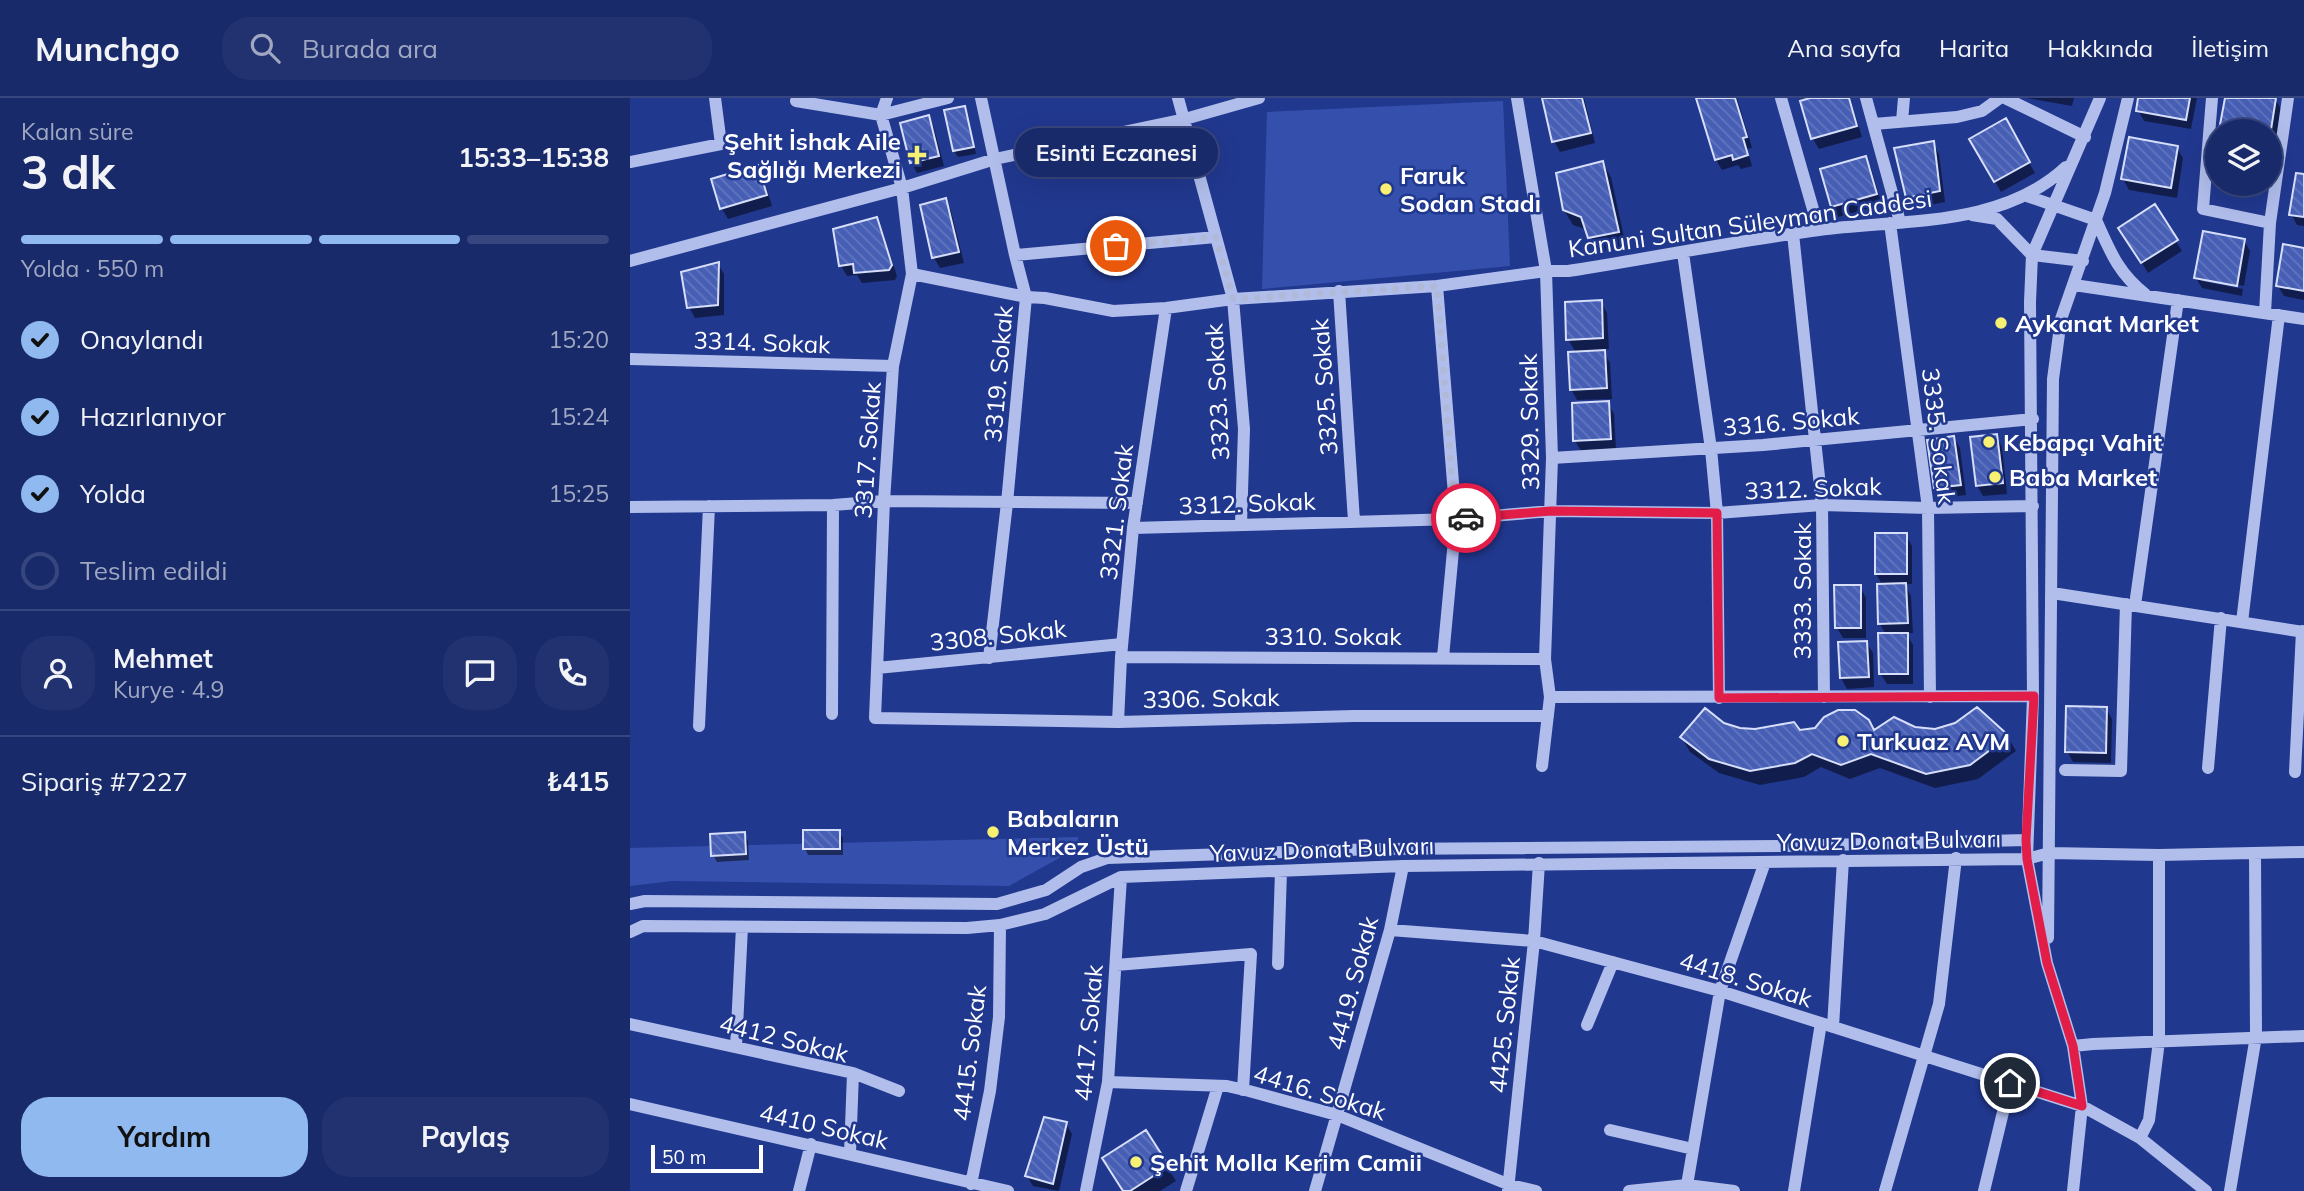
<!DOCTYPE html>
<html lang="tr">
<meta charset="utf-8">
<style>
:root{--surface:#192a6b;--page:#223271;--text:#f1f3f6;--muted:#9fa7c1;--line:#37467e;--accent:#90b9f0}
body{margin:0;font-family:Mulish,sans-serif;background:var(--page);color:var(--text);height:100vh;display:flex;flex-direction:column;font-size:26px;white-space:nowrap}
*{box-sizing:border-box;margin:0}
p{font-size:23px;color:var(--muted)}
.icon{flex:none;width:38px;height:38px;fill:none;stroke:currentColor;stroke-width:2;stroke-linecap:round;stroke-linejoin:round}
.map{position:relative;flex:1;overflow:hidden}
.sheet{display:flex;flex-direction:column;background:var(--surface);width:630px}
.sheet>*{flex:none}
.fabs{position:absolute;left:1575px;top:21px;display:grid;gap:14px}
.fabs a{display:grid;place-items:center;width:77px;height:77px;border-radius:50%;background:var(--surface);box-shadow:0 7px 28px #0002,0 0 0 2px var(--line);font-size:35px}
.scale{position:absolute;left:21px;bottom:18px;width:112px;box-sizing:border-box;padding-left:7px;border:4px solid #fff;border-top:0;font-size:19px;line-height:24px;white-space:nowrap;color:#fff;-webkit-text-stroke:5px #21388f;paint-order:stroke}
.pin{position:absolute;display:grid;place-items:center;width:60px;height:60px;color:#fff;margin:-30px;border:4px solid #fff;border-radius:50%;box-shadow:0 2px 7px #0007}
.courier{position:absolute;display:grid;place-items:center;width:70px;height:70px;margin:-35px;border:5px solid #e11d48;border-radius:50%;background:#fff;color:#222;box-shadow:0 2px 9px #0007}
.bubble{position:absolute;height:49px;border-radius:24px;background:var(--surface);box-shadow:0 7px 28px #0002,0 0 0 2px var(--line);font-size:23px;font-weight:700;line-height:49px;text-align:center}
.overview em{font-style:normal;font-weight:700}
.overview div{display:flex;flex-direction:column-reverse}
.overview{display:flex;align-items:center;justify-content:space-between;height:119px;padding:0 21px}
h1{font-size:46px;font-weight:700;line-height:52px}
.bar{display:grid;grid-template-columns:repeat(4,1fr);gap:10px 7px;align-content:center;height:84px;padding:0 21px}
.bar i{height:9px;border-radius:5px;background:var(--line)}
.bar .on{background:var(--accent)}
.bar p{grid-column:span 4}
.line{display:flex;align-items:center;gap:18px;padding:0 21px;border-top:2px solid var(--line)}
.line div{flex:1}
.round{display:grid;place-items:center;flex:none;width:74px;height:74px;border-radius:28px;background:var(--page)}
ol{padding:0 21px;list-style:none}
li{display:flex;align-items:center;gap:21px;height:77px}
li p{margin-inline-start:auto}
li .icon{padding:7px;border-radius:50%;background:var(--accent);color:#111;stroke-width:4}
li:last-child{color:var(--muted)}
li i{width:38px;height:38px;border:4px solid var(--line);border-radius:50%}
.action{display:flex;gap:14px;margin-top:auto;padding:14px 21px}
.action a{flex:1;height:80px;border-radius:28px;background:var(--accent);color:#111;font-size:28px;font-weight:700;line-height:80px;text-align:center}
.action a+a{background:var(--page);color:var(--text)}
header{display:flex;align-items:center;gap:42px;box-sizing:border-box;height:98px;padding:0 35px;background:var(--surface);border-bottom:2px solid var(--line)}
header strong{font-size:33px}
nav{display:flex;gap:38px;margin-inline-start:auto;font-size:24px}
.search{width:490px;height:63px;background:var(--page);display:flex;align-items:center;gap:18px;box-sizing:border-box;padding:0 24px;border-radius:28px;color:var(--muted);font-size:26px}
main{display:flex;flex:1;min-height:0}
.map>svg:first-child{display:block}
.green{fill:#3550ac}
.shadow{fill:#0007}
.building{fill:url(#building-back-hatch);stroke:#d6def9;stroke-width:2}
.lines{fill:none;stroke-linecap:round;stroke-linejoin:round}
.minor{stroke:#b1beec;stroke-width:12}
.done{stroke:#b1b9d8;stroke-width:7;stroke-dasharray:0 12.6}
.route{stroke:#e11d48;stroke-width:9}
.poi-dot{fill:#f8f072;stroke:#21388f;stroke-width:2.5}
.labels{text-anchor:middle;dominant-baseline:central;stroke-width:5;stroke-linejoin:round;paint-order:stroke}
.poi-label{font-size:24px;font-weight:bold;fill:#fff;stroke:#21388f;text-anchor:start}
.street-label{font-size:24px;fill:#fff;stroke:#21388f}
</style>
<header>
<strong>Munchgo</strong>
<div class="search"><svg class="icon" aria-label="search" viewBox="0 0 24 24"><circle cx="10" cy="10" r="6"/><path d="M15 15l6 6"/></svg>Burada ara</div>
<nav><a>Ana sayfa</a><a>Harita</a><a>Hakkında</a><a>İletişim</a></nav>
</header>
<main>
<section class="sheet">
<div class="overview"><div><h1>3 dk</h1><p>Kalan süre</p></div><em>15:33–15:38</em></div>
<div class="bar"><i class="on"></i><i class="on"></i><i class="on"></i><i></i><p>Yolda · 550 m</p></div>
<ol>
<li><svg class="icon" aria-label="check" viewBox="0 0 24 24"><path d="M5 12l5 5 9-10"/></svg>Onaylandı<p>15:20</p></li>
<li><svg class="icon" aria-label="check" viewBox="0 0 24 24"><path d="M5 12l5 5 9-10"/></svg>Hazırlanıyor<p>15:24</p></li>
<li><svg class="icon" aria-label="check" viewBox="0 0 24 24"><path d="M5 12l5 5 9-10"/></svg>Yolda<p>15:25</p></li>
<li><i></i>Teslim edildi</li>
</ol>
<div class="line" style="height:126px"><a class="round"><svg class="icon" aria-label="person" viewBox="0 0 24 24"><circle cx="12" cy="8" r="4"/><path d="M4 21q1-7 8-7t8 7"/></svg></a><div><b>Mehmet</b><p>Kurye · 4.9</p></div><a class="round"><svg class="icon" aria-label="chat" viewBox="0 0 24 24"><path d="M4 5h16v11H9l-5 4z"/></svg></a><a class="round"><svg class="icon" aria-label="phone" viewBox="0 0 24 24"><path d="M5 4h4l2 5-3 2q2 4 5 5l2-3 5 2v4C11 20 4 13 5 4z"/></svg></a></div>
<div class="line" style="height:91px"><div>Sipariş #7227</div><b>₺415</b></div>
<div class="action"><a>Yardım</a><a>Paylaş</a></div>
</section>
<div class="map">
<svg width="1674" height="1093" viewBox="0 0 1674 1093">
<defs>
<pattern id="building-back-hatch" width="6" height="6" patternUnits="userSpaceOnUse" patternTransform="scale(1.75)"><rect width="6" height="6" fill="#465eb4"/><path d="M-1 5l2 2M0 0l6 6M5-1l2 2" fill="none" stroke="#6276bf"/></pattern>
</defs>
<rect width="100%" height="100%" fill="#21388f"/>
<!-- green -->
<path class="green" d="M873,3L880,168L632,191L637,14Z
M448,739L449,749L379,788L42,783L0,788V750Z"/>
<!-- shadow -->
<path class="shadow" d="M913,0H954L965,45L930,54L924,43Z
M1068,0H1107L1122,50L1117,51L1122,68L1111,71L1108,67L1092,72L1086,62Z
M1186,0H1220L1232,39L1189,51L1183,41L1172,4Z
M1397,0H1444L1442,8Z
M1510,0H1567L1561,31L1514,23L1508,12Z
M1597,0L1645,1L1651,11L1645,51L1640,50V33H1592Z
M334,10L338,17L346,56L328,59L324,53Z
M298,19L304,30L314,68L287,75L281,64Z
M1375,23L1405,75L1371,94L1342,42Z
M1303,45L1309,56L1315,104L1284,110L1278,99Z
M1547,50L1553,60L1547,100L1499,92L1493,81Z
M1235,60L1241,70L1252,107L1208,119L1202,109L1192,72Z
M973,65L981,79L996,148L968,154L958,132L943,127L934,112Z
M127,69L133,79L142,108L98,121L92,111L83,82Z
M1668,77L1674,78V128L1667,127L1661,116Z
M315,102L321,113L334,165L310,170L304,160L292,108Z
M1525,109L1552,153L1518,175L1491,130Z
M246,121L252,132L267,178L265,182L232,185L227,177L217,178L211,168L205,133Z
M1614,142L1620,153L1614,188L1571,180V183L1613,191L1612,198L1572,190L1566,180Z
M1655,148L1674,151V202L1654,198L1648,188Z
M88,166L94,176V217L65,220L59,209Z
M971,204L977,215L979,251H972L980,265L982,301L947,302L941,291L946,255L938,241Z
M978,305L984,316L986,352L951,353L945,343Z
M1366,338L1372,349L1377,396L1353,398L1347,388Z
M1324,340L1330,350L1336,397L1312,400L1306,390Z
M1276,437L1282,448V486H1275L1281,498L1283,535H1276L1283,547V586H1257L1250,575L1256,537L1250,526L1253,488L1246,476Z
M1230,489L1236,500V540H1213L1207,530Z
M1236,544L1243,555L1244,589L1217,591L1211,580Z
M1476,610L1482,621L1481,665L1443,664L1437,653Z
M1094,626L1110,632L1170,634H1243L1284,630L1378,639L1386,653L1348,681L1305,690L1250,670L1220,681L1191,669L1174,679L1130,687L1089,675L1060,654L1052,640Z
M209,734L213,740V757H178L175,750Z
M114,736L118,743L119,762L87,764L83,757Z
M436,1026L442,1036L429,1093L403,1088L397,1078Z
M537,1069L546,1083L530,1093H494Z"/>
<!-- building -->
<path class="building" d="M912,0H952L961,35L922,44Z
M1066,0H1105L1117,39L1113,40L1118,57L1103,62L1102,57L1085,62Z
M1180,0H1219L1227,28L1181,41L1170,3Z
M1508,0H1560L1556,22L1506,13Z
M1595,0H1646L1640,38V33L1589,32Z
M335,8L344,49L323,53L314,12Z
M299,17L309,58L280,65L270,25Z
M1376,20L1400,64L1364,84L1339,41Z
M1499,39L1548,48L1541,90L1491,81Z
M1304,43L1310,93L1276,100L1264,50Z
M1236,58L1247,96L1201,109L1190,71Z
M973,63L989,134L958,140L951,119L933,112L926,75Z
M128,67L137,97L90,111L81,81Z
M1666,75L1674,76V119L1659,117Z
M316,100L329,154L302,160L290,107Z
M1525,106L1548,142L1511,165L1488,130Z
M247,119L262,167L259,172L224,175L223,166L209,168L203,131Z
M1573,133L1615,141L1607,188L1564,180Z
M1653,146L1674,150V193L1646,188Z
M89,164L88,207L57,210L51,174Z
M972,202L973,240L936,242L935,204Z
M975,252L977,290L940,292L938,254Z
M979,303L981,341L943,343L942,305Z
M1367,336L1373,385L1346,388L1340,339Z
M1324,338L1331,387L1304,390L1297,342Z
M1245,435H1277V476H1245Z
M1276,485L1278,525L1248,526L1247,486Z
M1204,487H1231V530H1205Z
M1248,535H1278V576H1249Z
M1237,543L1239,579L1210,580L1208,544Z
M1436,608L1477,609L1476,655L1435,654Z
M1347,609L1379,638L1340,667L1296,676L1241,656L1211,667L1182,656L1165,665L1120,673L1079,661L1050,639L1075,610L1094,625L1110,630L1125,631L1164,624L1170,632L1185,630L1194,619L1208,612H1225L1239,622L1244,632L1264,619L1285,629L1305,631L1325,625Z
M173,732H210V751H173Z
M115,734L116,756L81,758L80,736Z
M414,1019L437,1024L423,1086L395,1078Z
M516,1032L539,1068L500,1093H493L472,1060Z"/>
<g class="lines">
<!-- minor -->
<path class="minor" d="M257,0L251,17L272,90L282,176L263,268L254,403L245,620L488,624L724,618H918
M351,0L385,157L396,199L377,405L359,560
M548,0L603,201L614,331L611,426
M887,0L916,173H938C1022,160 1105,143 1189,132C1272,121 1371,130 1436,69
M1151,0L1189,132
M1236,0L1270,124
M1375,0L1455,39
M1582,0L1573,111L1640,125
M166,3L251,17L318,0
M1272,23L1274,0
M1244,26L1327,19L1352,13L1370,0
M0,64L91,46L85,0
M1397,98L1466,122C1480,153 1488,175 1515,196
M1342,117L1367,121L1402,157L1453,163
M1260,125L1298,410L1300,599
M1163,136L1192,407L1194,599
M1053,155L1081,351L1087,415L1089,600
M385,157L586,139
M0,163L272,90L365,61L555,21L629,0
M282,176L396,199L415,200L483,213L536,210L603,201L807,188L916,173L922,360L915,561L920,599L912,668
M1444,187L1674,221
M807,188L826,421L813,559
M709,193L724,423
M1635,215L1640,125L1658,0
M0,261L263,268
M922,360L1133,347L1403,321
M0,409L203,407L254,403L507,405
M503,430L826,421L921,413L1087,415L1192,407L1298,410L1403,408
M1422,495L1674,534
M1505,507L1548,202
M1612,524L1649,217
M491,559L915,561
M247,570L492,546
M920,599L1403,598
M202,616L203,407
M488,624L491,559L503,430L536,210
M69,628L79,408
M1578,670L1591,520
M1435,672L1491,673L1496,506
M1665,674L1672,533
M0,806L15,803L367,806L416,792L451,769L477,760L747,751L1155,748L1396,742
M760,832L904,843L1090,893L1452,1008L1510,1040L1576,1093
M0,834L13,828L337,830L370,827L415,816L491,779L773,768L1397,761L1419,755L1529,757L1674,754
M1418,840L1423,281L1431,221L1475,95L1498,0
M648,866L651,773
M486,867L621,856L613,992
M0,926L223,975L220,1055
M957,927L983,864
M1203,929L1213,762
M1443,948L1463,946L1674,938
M106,949L112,829
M223,975L269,993
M478,984L597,988L619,993L707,1017L880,1087L906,1093
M0,1006L378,1093
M980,1032L1063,1051
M1510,1040L1519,1022L1529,943V757
M341,1086L360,993L369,919L370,827
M1057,1087L1090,893L1135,764
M878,1092L904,843L909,765
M169,1093L181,1046
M456,1093L478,984L491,779
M556,1093L588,988
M685,1093L760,832L773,768
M999,1093L1057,1087L1104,1093
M1164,1093L1191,925
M1255,1093L1309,906L1326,760
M1354,1093L1380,985
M1443,1093L1452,1008L1443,948L1417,865L1397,761L1403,598L1400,204L1402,157L1470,0
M1600,1093L1626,938L1625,755"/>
</g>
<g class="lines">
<!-- done -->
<path class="done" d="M486,148L586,139L603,201L807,188L825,421L836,420"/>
<!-- route -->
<path class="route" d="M836,420L921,413L1087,415L1089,600L1404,598L1396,742L1397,761L1417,865L1443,948L1452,1008L1380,985"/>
</g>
<!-- markers -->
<g class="poi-dot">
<path d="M283.5 46.5h7v7h7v7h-7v7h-7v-7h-7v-7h7z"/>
<circle cx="756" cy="91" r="7"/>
<circle cx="1371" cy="225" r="7"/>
<circle cx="1359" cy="344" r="7"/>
<circle cx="1365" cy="379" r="7"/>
<circle cx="1213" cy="643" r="7"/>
<circle cx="363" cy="734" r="7"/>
<circle cx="506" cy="1064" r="7"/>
</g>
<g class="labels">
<!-- poi labels -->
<g class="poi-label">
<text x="271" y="43" text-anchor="end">Şehit İshak Aile<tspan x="271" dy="28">Sağlığı Merkezi</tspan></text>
<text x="770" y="77">Faruk<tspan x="770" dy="28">Sodan Stadı</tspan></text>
<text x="1385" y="225">Aykanat Market</text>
<text x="1373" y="344">Kebapçı Vahit</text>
<text x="1379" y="379">Baba Market</text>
<text x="1227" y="643">Turkuaz AVM</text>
<text x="377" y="720">Babaların<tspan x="377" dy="28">Merkez Üstü</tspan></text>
<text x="520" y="1064">Şehit Molla Kerim Camii</text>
</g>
<!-- street labels -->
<g class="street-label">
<text transform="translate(1120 125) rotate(-8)">Kanuni Sultan Süleyman Caddesi</text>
<text transform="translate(132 244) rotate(2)">3314. Sokak</text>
<text transform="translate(368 276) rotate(-85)">3319. Sokak</text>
<text transform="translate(694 289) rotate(-94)">3325. Sokak</text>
<text transform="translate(587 294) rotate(-93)">3323. Sokak</text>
<text transform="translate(1161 323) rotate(-5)">3316. Sokak</text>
<text transform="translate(899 324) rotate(-91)">3329. Sokak</text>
<text transform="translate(1309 338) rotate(83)">3335. Sokak</text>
<text transform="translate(237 352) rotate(-86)">3317. Sokak</text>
<text transform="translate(1183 390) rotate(-2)">3312. Sokak</text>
<text transform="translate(617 405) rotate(-2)">3312. Sokak</text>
<text transform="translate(486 414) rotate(-83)">3321. Sokak</text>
<text transform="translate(1172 493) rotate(-90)">3333. Sokak</text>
<text transform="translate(368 537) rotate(-6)">3308. Sokak</text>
<text x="703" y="538">3310. Sokak</text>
<text transform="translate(581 600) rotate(-1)">3306. Sokak</text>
<text transform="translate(1259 742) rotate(-1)">Yavuz Donat Bulvarı</text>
<text transform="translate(692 751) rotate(-2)">Yavuz Donat Bulvarı</text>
<text transform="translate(1116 881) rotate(17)">4418. Sokak</text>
<text transform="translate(722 885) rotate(-75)">4419. Sokak</text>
<text transform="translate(874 927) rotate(-84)">4425. Sokak</text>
<text transform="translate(458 935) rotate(-85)">4417. Sokak</text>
<text transform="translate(154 940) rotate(14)">4412 Sokak</text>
<text transform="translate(339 955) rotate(-83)">4415. Sokak</text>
<text transform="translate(690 994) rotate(17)">4416. Sokak</text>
<text transform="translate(194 1028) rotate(13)">4410 Sokak</text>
</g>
</g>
</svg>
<div class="fabs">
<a><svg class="icon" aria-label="layers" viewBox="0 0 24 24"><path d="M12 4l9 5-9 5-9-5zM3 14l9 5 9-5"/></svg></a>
</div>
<div class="scale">50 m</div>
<div class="pin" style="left:486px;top:148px;background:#ea580c"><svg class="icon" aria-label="bag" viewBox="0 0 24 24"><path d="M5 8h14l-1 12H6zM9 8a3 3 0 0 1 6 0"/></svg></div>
<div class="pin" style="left:1380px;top:985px;background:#1f2937"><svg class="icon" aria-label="home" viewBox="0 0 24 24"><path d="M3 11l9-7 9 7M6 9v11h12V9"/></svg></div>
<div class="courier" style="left:836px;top:420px"><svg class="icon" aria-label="car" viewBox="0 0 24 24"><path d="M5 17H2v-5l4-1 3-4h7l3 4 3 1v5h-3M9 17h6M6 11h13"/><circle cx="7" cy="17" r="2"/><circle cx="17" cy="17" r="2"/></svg></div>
<div class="bubble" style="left:385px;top:30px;width:203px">Esinti Eczanesi</div>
</div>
</main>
